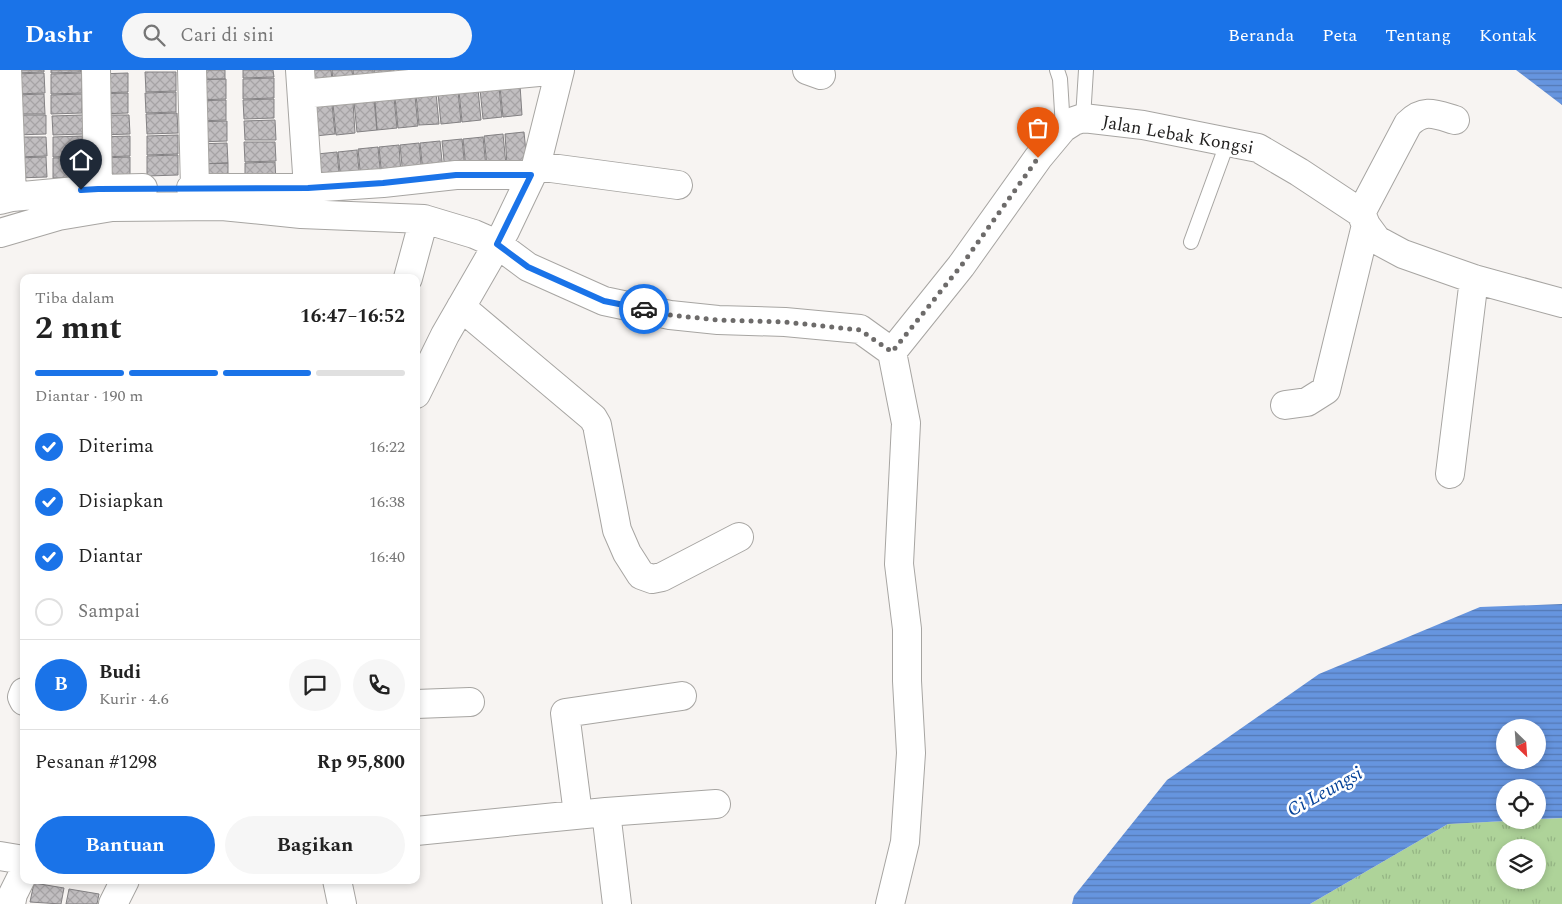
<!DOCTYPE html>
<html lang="id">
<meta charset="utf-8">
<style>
:root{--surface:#fff;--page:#f6f6f6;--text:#222;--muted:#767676;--line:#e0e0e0;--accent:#1a73e8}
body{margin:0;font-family:Spectral,serif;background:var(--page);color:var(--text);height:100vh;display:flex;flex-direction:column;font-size:19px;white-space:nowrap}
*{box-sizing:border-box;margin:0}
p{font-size:16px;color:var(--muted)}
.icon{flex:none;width:28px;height:28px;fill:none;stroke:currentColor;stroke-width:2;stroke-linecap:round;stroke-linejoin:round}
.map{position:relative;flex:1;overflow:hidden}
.details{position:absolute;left:20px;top:204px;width:400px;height:610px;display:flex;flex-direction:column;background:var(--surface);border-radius:10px;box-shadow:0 2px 8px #0003}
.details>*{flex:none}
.needle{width:32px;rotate:155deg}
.tools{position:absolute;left:1496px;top:649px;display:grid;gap:10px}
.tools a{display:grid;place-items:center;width:50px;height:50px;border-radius:50%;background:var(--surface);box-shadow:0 2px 8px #0003;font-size:25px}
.pin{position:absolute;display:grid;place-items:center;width:42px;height:42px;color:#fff;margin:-51px -21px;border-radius:50% 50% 50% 0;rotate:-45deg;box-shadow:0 0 5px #0007}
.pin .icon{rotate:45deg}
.courier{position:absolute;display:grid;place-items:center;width:50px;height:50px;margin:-25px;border:4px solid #1a73e8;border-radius:50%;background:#fff;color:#222;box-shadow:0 1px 6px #0007}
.summary em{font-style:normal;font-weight:700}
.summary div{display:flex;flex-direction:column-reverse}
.summary{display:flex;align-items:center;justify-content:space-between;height:85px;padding:0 15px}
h1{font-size:32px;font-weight:700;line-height:38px}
.bar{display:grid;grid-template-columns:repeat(4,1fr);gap:8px 5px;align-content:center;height:60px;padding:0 15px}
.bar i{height:6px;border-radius:4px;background:var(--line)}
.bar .current{background:var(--accent)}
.bar p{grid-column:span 4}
.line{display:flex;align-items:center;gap:12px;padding:0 15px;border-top:1px solid var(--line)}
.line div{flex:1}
.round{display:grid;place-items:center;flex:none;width:52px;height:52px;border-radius:26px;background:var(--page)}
ol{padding:0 15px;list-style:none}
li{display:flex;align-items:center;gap:15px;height:55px}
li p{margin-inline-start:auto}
li .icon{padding:5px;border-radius:50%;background:var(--accent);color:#fff;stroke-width:4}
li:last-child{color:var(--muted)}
li i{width:28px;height:28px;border:2px solid var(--line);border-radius:50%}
.cta{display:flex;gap:10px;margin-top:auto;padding:10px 15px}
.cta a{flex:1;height:58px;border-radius:30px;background:var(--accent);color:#fff;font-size:20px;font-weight:700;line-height:58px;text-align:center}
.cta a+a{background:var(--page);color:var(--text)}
header{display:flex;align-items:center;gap:30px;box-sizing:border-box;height:70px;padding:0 25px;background:var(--accent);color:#fff}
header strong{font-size:24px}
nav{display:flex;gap:28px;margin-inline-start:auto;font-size:18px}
.search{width:350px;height:45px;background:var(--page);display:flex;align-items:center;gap:12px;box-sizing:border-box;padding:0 18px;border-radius:28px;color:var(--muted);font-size:19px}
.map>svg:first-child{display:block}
.grass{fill:url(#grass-tufts);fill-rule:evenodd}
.water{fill:url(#water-rules);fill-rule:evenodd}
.building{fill:url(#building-cross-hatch);stroke:#838183}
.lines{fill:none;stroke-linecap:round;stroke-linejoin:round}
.service-casing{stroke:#a7a5a2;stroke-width:16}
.minor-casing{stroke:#a7a5a2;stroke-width:30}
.service{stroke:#fff;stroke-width:14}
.minor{stroke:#fff;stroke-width:28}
.done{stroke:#6d6b6a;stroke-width:5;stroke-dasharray:0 9}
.route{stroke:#1a73e8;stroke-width:6}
.labels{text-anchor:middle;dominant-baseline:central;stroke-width:5;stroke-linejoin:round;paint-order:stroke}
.street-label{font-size:18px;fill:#222120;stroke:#fff}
.water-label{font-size:19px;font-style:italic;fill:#044197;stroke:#fff}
</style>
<header>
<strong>Dashr</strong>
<div class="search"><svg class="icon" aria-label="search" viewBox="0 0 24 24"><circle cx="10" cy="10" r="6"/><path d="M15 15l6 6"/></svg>Cari di sini</div>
<nav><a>Beranda</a><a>Peta</a><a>Tentang</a><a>Kontak</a></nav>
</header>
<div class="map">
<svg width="1562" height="834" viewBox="0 0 1562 834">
<defs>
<pattern id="grass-tufts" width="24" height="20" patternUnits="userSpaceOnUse" patternTransform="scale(1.25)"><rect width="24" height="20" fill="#aed399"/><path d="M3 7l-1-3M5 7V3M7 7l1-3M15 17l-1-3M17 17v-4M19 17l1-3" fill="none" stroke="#95b584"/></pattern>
<pattern id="water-rules" width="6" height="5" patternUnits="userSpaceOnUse" patternTransform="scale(1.25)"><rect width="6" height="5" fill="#6695df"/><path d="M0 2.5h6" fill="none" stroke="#5479b4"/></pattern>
<pattern id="building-cross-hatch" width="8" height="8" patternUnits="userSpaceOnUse" patternTransform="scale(1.25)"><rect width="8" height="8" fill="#c1bec0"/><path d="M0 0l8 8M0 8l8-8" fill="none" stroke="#a6a3a5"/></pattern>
</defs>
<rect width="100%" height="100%" fill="#f7f4f2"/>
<!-- grass -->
<path class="grass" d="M1562,748V834H1310L1448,754ZM1505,778H1538V810H1505Z"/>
<!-- water -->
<path class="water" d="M1516,0H1562V35Z
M1562,534V748L1538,749V718H1505V750H1528L1448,754L1310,834H1072L1074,826L1167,710L1319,604L1480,537ZM1505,658H1538V690H1505Z"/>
<!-- building -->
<path class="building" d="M13,0H44V2L14,3Z
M51,0H81V2L51,3Z
M194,0H225V9H195Z
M243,0H273L274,7L243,8Z
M311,0H331L333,21L313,23Z
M332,0H352L354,19L334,21Z
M353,0H373L374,16L355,18Z
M374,0H394L395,14L376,16Z
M145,2H176V21L146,22Z
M44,3L45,23L14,24V4Z
M82,3V23L51,24V4Z
M128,3V22L97,23V4Z
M274,8V28L243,29V9Z
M226,9V29L195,30V10Z
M520,15L522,45L503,47L500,17Z
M499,17L502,47L483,49L480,19Z
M478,19L481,50L462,52L459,21Z
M458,21L461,52L441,54L438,23Z
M176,22V42L146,43L145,23Z
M128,23V43L98,44L97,24Z
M436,23L439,54L419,55L416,25Z
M44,24L45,44H14V25Z
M82,24V43L51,44V25Z
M415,26L418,56L398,58L395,28Z
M394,28L397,58L377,60L375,30Z
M274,29V48L244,49L243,30Z
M226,30V50L196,51L195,31Z
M374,30L377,60L357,62L354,32Z
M353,32L355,63L336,65L333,34Z
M332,34L335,64L315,66L312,36Z
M177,43L178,63L147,64L146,44Z
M15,45H46V64L15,65Z
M83,45V64L53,65L52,46Z
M98,45H129L130,64L99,65Z
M275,50L276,70H245L244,51Z
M227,51V71L197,72L196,52Z
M524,62L527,93L507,95L505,64Z
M503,64L506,95L487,97L484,66Z
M178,65V84L147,85V66Z
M83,66V86L53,87V67Z
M130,66V86L99,87V67Z
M15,67H46L47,86L16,87Z
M483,67L486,97L466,99L463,69Z
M462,69L465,99L445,101L442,71Z
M440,71L443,101L423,103L420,73Z
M244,72H275L276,91L245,92Z
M227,73L228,93L197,94L196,74Z
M419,73L422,104L403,106L400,75Z
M399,75L401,105L382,108L379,77Z
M378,77L381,108L361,110L358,79Z
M357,80L360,110L341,112L338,82Z
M337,82L340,112L320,114L317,84Z
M178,85V105L147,106V86Z
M46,87L47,107L16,108L15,88Z
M83,87L84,107L53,108V88Z
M130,87V107L99,108V88Z
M275,92L276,112L245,113V93Z
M228,93V113L197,114V94Z
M34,813L64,818L61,834L30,832Z
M69,819L99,824L97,834H66Z"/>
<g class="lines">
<defs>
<path id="service" d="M1057,0L1060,9L1063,58
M1083,48L1086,0
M1191,172L1228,71"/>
<path id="minor" d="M7,0L12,127
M96,0L98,119
M192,0L195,118
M300,0L308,118
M807,0L821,5
M302,24L560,0
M536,96L678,115
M191,118H308L383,113L456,105H531
M0,130L12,127L98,119L143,118
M1361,143L1408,54C1424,38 1435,44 1455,50
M0,163L58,146L112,137L222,136L301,144L424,149L474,164L497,174L528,197L604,231L670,245L718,250L785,252L860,259L892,282L906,353L899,494L907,559V611L911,683L905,772L890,834
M408,208L424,149
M461,237L593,348L597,355L617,460L627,483L641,505L652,509L662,507L739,467
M892,282L961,196L1038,88L1063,58L1074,51L1083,48L1143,55L1258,78L1299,102L1361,143L1366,155L1377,170L1403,184L1474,209L1562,233
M416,324L445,265L505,161L536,96L560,0
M1285,335L1307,332L1326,320L1366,155
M1450,404L1474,209
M24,622L22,627L24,631
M416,634L470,632
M606,742L716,734
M578,744L565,643L682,626
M416,761L606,742L617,834
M0,786L24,790
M337,810L342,834
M11,834L13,824L24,802
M113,834L125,810"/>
</defs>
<!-- service casing -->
<use href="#service" class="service-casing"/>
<!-- minor casing -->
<use href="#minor" class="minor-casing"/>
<!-- service -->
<use href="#service" class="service"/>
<!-- minor -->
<use href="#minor" class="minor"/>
</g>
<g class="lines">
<!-- done -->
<path class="done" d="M644,239L670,245L718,250L785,252L860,260L892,282L961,196L1038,88"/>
<!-- route -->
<path class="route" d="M81,120L98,119L308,118L383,113L456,105H531L497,174L528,197L604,231L644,239"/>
</g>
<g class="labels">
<!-- street labels -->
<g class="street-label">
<text transform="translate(1178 65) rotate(10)">Jalan Lebak Kongsi</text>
</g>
<!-- water labels -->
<g class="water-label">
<text transform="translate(1325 722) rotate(-29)">Ci Leungsi</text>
</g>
</g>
</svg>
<div class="tools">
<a><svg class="needle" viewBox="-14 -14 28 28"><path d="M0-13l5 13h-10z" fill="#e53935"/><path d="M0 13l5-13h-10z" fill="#767676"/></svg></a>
<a><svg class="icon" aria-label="locate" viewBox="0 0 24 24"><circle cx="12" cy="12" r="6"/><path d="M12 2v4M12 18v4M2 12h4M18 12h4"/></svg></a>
<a><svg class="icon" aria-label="layers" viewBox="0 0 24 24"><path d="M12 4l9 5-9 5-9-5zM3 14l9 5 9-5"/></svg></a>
</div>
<div class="pin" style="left:1038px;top:88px;background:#ea580c"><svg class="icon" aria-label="bag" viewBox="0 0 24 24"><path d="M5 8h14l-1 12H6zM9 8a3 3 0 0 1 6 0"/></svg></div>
<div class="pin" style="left:81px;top:120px;background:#1f2937"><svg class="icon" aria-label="home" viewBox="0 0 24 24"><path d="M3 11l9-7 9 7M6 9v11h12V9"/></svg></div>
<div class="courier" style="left:644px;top:239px"><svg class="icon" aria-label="car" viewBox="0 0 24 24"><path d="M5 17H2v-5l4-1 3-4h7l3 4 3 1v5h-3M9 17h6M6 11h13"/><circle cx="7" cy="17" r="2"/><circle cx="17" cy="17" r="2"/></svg></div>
<section class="details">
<div class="summary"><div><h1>2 mnt</h1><p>Tiba dalam</p></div><em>16:47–16:52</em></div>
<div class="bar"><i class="current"></i><i class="current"></i><i class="current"></i><i></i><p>Diantar · 190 m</p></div>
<ol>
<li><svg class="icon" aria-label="check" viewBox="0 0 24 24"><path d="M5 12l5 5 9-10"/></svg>Diterima<p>16:22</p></li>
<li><svg class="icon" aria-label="check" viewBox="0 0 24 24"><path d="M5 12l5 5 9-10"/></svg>Disiapkan<p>16:38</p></li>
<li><svg class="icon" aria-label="check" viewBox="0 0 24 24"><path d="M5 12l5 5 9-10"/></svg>Diantar<p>16:40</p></li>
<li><i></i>Sampai</li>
</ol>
<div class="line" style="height:90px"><b class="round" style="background:var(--accent);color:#fff">B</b><div><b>Budi</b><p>Kurir · 4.6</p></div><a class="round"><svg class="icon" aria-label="chat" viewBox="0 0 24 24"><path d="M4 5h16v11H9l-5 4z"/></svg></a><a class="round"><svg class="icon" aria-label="phone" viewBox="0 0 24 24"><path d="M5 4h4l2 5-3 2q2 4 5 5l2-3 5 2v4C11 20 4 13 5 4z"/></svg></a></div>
<div class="line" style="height:65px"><div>Pesanan #1298</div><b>Rp 95,800</b></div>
<div class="cta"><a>Bantuan</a><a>Bagikan</a></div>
</section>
</div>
